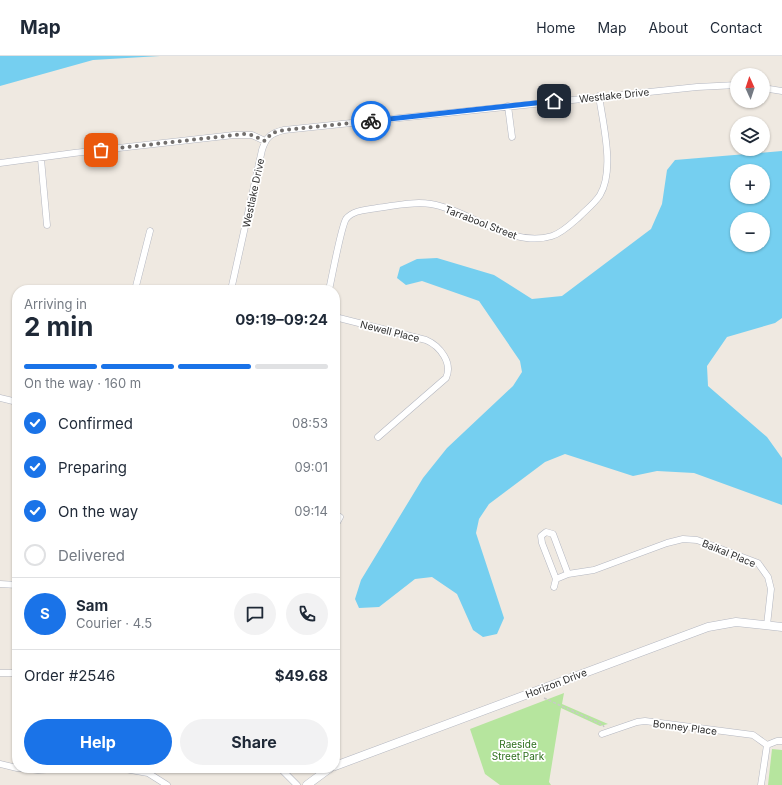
<!DOCTYPE html>
<meta charset="utf-8">
<style>
:root{--surface:#fff;--page:#f2f2f3;--text:#1f2937;--muted:#747a83;--line:#e0e1e3;--accent:#1a73e8}
body{margin:0;font-family:Inter,sans-serif;background:var(--page);color:var(--text);height:100vh;display:flex;flex-direction:column;font-size:15px;white-space:nowrap}
*{box-sizing:border-box;margin:0}
p{font-size:13px;color:var(--muted)}
.icon{flex:none;width:22px;height:22px;fill:none;stroke:currentColor;stroke-width:2;stroke-linecap:round;stroke-linejoin:round}
.map{position:relative;flex:1;overflow:hidden}
.side{position:absolute;left:12px;top:229px;width:328px;height:488px;display:flex;flex-direction:column;background:var(--surface);border-radius:16px;box-shadow:0 1px 3px #0004}
.side>*{flex:none}
.needle{width:26px;rotate:357deg}
.tools{position:absolute;left:730px;top:12px;display:grid;gap:8px}
.tools a{display:grid;place-items:center;width:40px;height:40px;border-radius:50%;background:var(--surface);box-shadow:0 1px 3px #0004;font-size:20px}
.pin{position:absolute;display:grid;place-items:center;width:34px;height:34px;color:#fff;margin:-17px;border-radius:8px;box-shadow:0 2px 6px #0006}
.courier{position:absolute;display:grid;place-items:center;width:40px;height:40px;margin:-20px;border:3px solid #1a73e8;border-radius:50%;background:#fff;color:#222;box-shadow:0 1px 5px #0007}
.head em{font-style:normal;font-weight:700}
.head div{display:flex;flex-direction:column-reverse}
.head{display:flex;align-items:center;justify-content:space-between;height:68px;padding:0 12px}
h1{font-size:26px;font-weight:700;line-height:30px}
.bar{display:grid;grid-template-columns:repeat(4,1fr);gap:6px 4px;align-content:center;height:48px;padding:0 12px}
.bar i{height:5px;border-radius:3px;background:var(--line)}
.bar .active{background:var(--accent)}
.bar p{grid-column:span 4}
.line{display:flex;align-items:center;gap:10px;padding:0 12px;border-top:1px solid var(--line)}
.line div{flex:1}
.round{display:grid;place-items:center;flex:none;width:42px;height:42px;border-radius:21px;background:var(--page)}
ol{padding:0 12px;list-style:none}
li{display:flex;align-items:center;gap:12px;height:44px}
li p{margin-inline-start:auto}
li .icon{padding:4px;border-radius:50%;background:var(--accent);color:#fff;stroke-width:4}
li:last-child{color:var(--muted)}
li i{width:22px;height:22px;border:2px solid var(--line);border-radius:50%}
.action{display:flex;gap:8px;margin-top:auto;padding:8px 12px}
.action a{flex:1;height:46px;border-radius:24px;background:var(--accent);color:#fff;font-size:16px;font-weight:700;line-height:46px;text-align:center}
.action a+a{background:var(--page);color:var(--text)}
header{display:flex;align-items:center;gap:24px;box-sizing:border-box;height:56px;padding:0 20px;background:var(--surface);border-bottom:1px solid var(--line)}
header strong{font-size:19px}
nav{display:flex;gap:22px;margin-inline-start:auto;font-size:14px}
.map>svg:first-child{display:block}
.green{fill:#b6e59e}
.water{fill:#75cff0;fill-rule:evenodd}
.lines{fill:none;stroke-linecap:round;stroke-linejoin:round}
.minor-casing{stroke:#b4b7c1;stroke-width:7}
.tertiary-casing{stroke:#b4b7c1;stroke-width:9}
.path{stroke:#c9c9c9;stroke-width:1.5;stroke-dasharray:3 2;stroke-linecap:butt}
.minor{stroke:#fff;stroke-width:6}
.tertiary{stroke:#fff;stroke-width:8}
.done{stroke:#726f6d;stroke-width:4;stroke-dasharray:0 7.2}
.route{stroke:#1a73e8;stroke-width:5}
.labels{text-anchor:middle;dominant-baseline:central;stroke-width:3.5;stroke-linejoin:round;paint-order:stroke}
.street-label{font-size:10px;fill:#2e2e2e;stroke:#fff}
.park-label{font-size:10px;fill:#2c6e1b;stroke:#fff}
</style>
<header>
<strong>Map</strong>
<nav><a>Home</a><a>Map</a><a>About</a><a>Contact</a></nav>
</header>
<div class="map">
<svg width="782" height="729" viewBox="0 0 782 729">
<rect width="100%" height="100%" fill="#efe9e1"/>
<!-- green -->
<path class="green" d="M564,637L562,648L608,668L600,670L561,652L549,726L551,729H500L485,718L470,673Z
M772,693L782,694V729H768Z"/>
<!-- water -->
<path class="water" d="M0,0H160L93,4L0,30Z
M782,95V262L775,267L727,281L707,310L708,330L767,381L782,402V449L694,417L657,415L633,420L565,398L545,406L489,448L479,463L476,477L504,562L497,578L483,581L473,574L457,538L432,521L415,523L379,551L359,552L355,543L361,524L423,422L447,392L513,330L522,316L520,305L479,245L422,225L406,229L397,222L400,211L417,203L437,202L494,219L532,243L562,240L651,173L662,148L667,114L675,104ZM737,115H763V141H737ZM737,163H763V189H737Z"/>
<g class="lines">
<defs>
<path id="minor" d="M763,32L782,35
M508,50L512,81
M41,103L47,169
M0,107L74,97L234,79H252L265,85
M135,234L150,175
M231,234L262,94C266,81 271,77 284,74L697,31L737,29
M329,234C332,221 341,171 346,163C353,154 366,154 377,152C394,150 413,145 431,148C469,154 512,193 552,180C562,177 571,168 579,161C586,154 595,147 600,139C615,114 603,68 599,40
M335,261L426,284C440,290 453,307 446,322L378,381
M0,342L17,346
M335,470L340,461
M556,523L542,487L541,480L546,476L553,478L568,518
M0,528L17,529
M554,531L556,523L568,518L594,514L667,487L683,483L697,484L758,507L768,521L771,533L767,569
M0,617H17
M602,678L637,666L645,665L753,679L767,689
M0,708L17,712
M19,712L38,714L72,712
M119,712L148,717L167,729
M280,712L297,729
M761,729L767,689L777,685H782"/>
<path id="tertiary" d="M335,710L708,571L736,566L782,571
M307,729L330,712"/>
</defs>
<!-- minor casing -->
<use href="#minor" class="minor-casing"/>
<!-- tertiary casing -->
<use href="#tertiary" class="tertiary-casing"/>
<!-- path -->
<path class="path" d="M544,642L603,669L604,671"/>
<!-- minor -->
<use href="#minor" class="minor"/>
<!-- tertiary -->
<use href="#tertiary" class="tertiary"/>
</g>
<g class="lines">
<!-- done -->
<path class="done" d="M101,94L244,78L252,79L265,85L272,77L284,74L371,65"/>
<!-- route -->
<path class="route" d="M371,65L554,45"/>
</g>
<g class="labels">
<!-- street labels -->
<g class="street-label">
<text transform="translate(614 39) rotate(-6)">Westlake Drive</text>
<text transform="translate(253 137) rotate(-78)">Westlake Drive</text>
<text transform="translate(481 166) rotate(21)">Tarrabool Street</text>
<text transform="translate(390 275) rotate(14)">Newell Place</text>
<text transform="translate(729 497) rotate(22)">Baikal Place</text>
<text transform="translate(556 627) rotate(-21)">Horizon Drive</text>
<text transform="translate(685 671) rotate(7)">Bonney Place</text>
</g>
<!-- park labels -->
<g class="park-label">
<text x="518" y="688">Raeside<tspan x="518" dy="12">Street Park</tspan></text>
</g>
</g>
</svg>
<div class="tools">
<a><svg class="needle" viewBox="-14 -14 28 28"><path d="M0-13l5 13h-10z" fill="#e53935"/><path d="M0 13l5-13h-10z" fill="#747a83"/></svg></a>
<a><svg class="icon" aria-label="layers" viewBox="0 0 24 24"><path d="M12 4l9 5-9 5-9-5zM3 14l9 5 9-5"/></svg></a>
<a>+</a>
<a>−</a>
</div>
<div class="pin" style="left:101px;top:94px;background:#ea580c"><svg class="icon" aria-label="bag" viewBox="0 0 24 24"><path d="M5 8h14l-1 12H6zM9 8a3 3 0 0 1 6 0"/></svg></div>
<div class="pin" style="left:554px;top:45px;background:#1f2937"><svg class="icon" aria-label="home" viewBox="0 0 24 24"><path d="M3 11l9-7 9 7M6 9v11h12V9"/></svg></div>
<div class="courier" style="left:371px;top:65px"><svg class="icon" aria-label="bike" viewBox="0 0 24 24"><circle cx="6" cy="16" r="4"/><circle cx="18" cy="16" r="4"/><path d="M6 16l4-8h5l3 8M10 8l3 8H6M13 5h3"/></svg></div>
<section class="side">
<div class="head"><div><h1>2 min</h1><p>Arriving in</p></div><em>09:19–09:24</em></div>
<div class="bar"><i class="active"></i><i class="active"></i><i class="active"></i><i></i><p>On the way · 160 m</p></div>
<ol>
<li><svg class="icon" aria-label="check" viewBox="0 0 24 24"><path d="M5 12l5 5 9-10"/></svg>Confirmed<p>08:53</p></li>
<li><svg class="icon" aria-label="check" viewBox="0 0 24 24"><path d="M5 12l5 5 9-10"/></svg>Preparing<p>09:01</p></li>
<li><svg class="icon" aria-label="check" viewBox="0 0 24 24"><path d="M5 12l5 5 9-10"/></svg>On the way<p>09:14</p></li>
<li><i></i>Delivered</li>
</ol>
<div class="line" style="height:72px"><b class="round" style="background:var(--accent);color:#fff">S</b><div><b>Sam</b><p>Courier · 4.5</p></div><a class="round"><svg class="icon" aria-label="chat" viewBox="0 0 24 24"><path d="M4 5h16v11H9l-5 4z"/></svg></a><a class="round"><svg class="icon" aria-label="phone" viewBox="0 0 24 24"><path d="M5 4h4l2 5-3 2q2 4 5 5l2-3 5 2v4C11 20 4 13 5 4z"/></svg></a></div>
<div class="line" style="height:52px"><div>Order #2546</div><b>$49.68</b></div>
<div class="action"><a>Help</a><a>Share</a></div>
</section>
</div>
